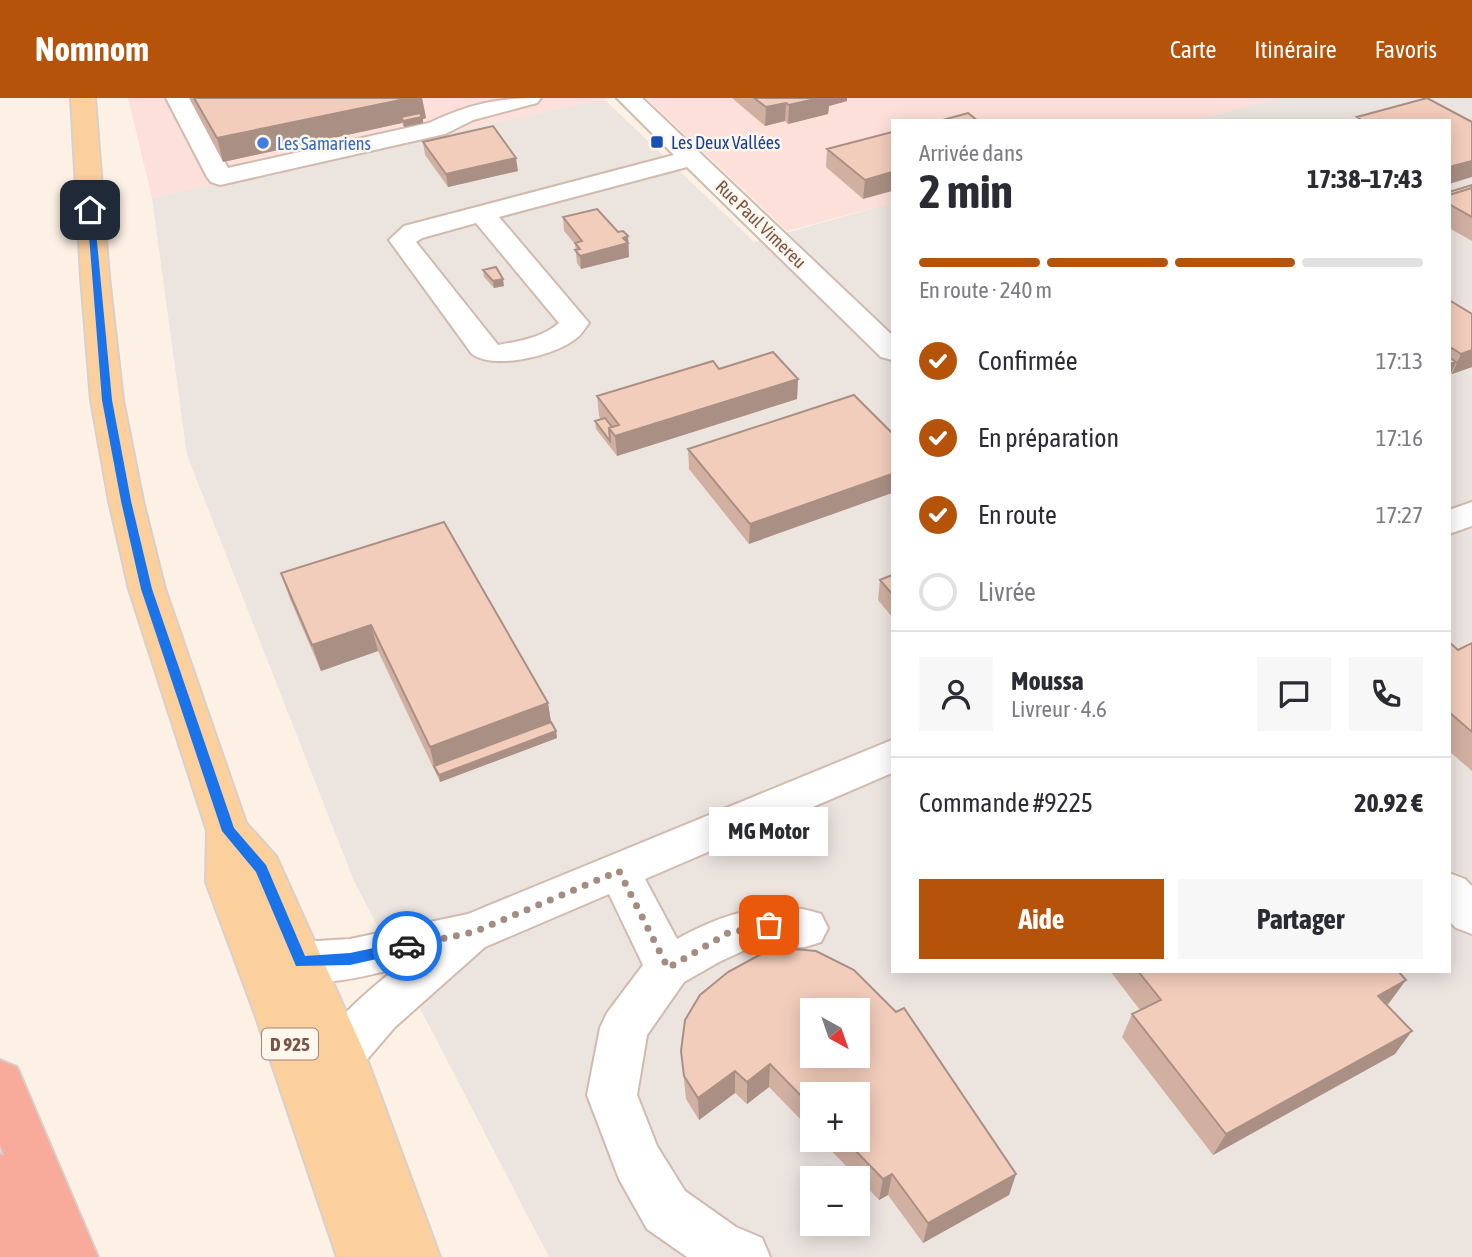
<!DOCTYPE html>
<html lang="fr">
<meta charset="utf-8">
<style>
:root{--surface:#fff;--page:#f7f7f7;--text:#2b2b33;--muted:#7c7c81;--line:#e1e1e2;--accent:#b45309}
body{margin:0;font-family:"Asap Condensed",sans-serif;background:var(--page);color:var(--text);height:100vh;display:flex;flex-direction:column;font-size:26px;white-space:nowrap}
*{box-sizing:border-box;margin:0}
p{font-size:23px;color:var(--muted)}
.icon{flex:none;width:38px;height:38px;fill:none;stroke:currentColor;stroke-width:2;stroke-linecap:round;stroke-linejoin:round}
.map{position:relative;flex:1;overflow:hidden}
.side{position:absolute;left:891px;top:21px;width:560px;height:854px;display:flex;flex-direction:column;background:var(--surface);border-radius:0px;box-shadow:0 4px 18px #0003}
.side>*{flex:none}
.needle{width:46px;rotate:140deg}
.controls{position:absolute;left:800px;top:900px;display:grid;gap:14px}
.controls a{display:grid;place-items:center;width:70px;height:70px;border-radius:0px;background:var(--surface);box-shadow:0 4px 18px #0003;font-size:35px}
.pin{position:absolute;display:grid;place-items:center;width:60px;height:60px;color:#fff;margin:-30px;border-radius:14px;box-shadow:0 4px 10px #0006}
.courier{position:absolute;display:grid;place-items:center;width:70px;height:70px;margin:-35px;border:5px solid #1a73e8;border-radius:50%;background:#fff;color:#222;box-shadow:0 2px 9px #0007}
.bubble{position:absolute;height:49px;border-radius:0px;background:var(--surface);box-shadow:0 4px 18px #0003;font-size:23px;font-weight:700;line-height:49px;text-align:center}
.head em{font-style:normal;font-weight:700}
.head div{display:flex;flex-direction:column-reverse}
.head{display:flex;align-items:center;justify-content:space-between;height:119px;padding:0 28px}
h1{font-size:46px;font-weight:700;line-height:52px}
.bar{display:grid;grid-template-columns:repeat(4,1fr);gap:10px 7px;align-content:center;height:84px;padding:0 28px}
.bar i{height:9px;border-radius:5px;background:var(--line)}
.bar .active{background:var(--accent)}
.bar p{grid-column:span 4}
.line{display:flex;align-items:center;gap:18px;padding:0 28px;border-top:2px solid var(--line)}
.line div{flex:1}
.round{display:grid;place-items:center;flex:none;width:74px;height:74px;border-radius:0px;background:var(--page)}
ol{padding:0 28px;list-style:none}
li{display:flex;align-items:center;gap:21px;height:77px}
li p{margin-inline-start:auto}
li .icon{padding:7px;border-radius:50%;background:var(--accent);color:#fff;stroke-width:4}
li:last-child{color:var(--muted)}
li i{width:38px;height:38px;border:4px solid var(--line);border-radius:50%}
.action{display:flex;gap:14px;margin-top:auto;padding:14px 28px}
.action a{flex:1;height:80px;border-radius:0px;background:var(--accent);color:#fff;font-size:28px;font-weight:700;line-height:80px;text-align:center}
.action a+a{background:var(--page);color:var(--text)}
header{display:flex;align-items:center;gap:42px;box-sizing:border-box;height:98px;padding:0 35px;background:var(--accent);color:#fff}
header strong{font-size:33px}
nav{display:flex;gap:38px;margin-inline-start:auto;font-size:24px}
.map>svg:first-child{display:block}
.commercial{fill:#fde0d9}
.industrial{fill:#ece4df;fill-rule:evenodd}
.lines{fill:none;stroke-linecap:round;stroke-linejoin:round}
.minor-casing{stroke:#d1baae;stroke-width:4}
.major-casing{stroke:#d9cfcc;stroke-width:4}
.highway-casing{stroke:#d9cfcc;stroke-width:4}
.minor{fill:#fff;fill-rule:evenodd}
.major{fill:#fcd09d;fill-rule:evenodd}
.highway{fill:#f8ab9b;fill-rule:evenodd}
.wall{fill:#d1b0a2}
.shaded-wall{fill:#aa9084}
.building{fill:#f3cdbc;stroke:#aa9084;stroke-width:2;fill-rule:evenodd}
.route{fill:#1a73e8}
.done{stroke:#a58c80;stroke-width:7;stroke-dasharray:0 12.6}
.transit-dot{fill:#1a4fb4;stroke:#fff6ec;stroke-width:2.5}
.shop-dot{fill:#3f7fe0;stroke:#fff6ec;stroke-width:2.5}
.labels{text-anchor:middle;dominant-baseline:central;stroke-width:5;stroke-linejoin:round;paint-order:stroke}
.far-transit-label{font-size:18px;fill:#164399;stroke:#fff6ec;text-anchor:start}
.far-shop-label{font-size:18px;fill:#366cbe;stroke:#fff6ec;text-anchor:start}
.far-street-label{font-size:18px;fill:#76554a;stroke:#fff6ec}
.shield{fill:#fff6ec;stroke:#9f857b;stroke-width:2}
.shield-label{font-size:19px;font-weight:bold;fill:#76554a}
</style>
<header>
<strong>Nomnom</strong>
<nav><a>Carte</a><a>Itinéraire</a><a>Favoris</a></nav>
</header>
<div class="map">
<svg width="1472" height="1159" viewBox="0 0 1472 1159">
<rect width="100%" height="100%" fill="#fdf1e5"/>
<!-- commercial -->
<path class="commercial" d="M128,0H609L152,100Z
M646,0H1277L1193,23H892V105L787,133Z"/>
<!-- industrial -->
<path class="industrial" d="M1277,0H1472V1159H549L354,783L187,357L152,100L604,1L754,144L892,105V873H1449V23H1193ZM812,912H858V957H812ZM812,996H858V1041H812ZM812,1080H858V1125H812Z"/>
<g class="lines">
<defs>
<path id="minor" d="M166,0H190L228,70L429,25C469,6 496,0 541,0L537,5L473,22L445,36L220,87L211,84L207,79Z
M617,0H642L892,237V262L881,259L687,69L499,119L589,225C584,231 581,238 574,242C553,258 494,272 472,256L389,142L404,128L674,57ZM476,125L559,225C542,240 520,243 498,247L416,144L422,140Z
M1472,404V428L1449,436V412Z
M892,642V675L645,781L677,841C720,817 772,799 821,816L828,830L821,844L805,849L747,851L719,864L684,884L647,937L637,997L657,1048L685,1093L736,1129L762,1140L770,1159H687L647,1131L619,1081L587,997L600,930L607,915L643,867L609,796L485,849L395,929L358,972L341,978L324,972L317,956C333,921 366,895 395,871C360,879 320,891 285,878L278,864L285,850L301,844L350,841L468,816Z
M1449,775L1465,781L1472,788V836L1456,830L1449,823Z"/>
<path id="major" d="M71,0H95L109,179L123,302L143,403L165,491L246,725L276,758L365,956L440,1159H337L255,916L206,784L207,733L129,491L109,403L91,302L81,179Z"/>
<path id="highway" d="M0,962L17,969L98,1159H0V1056L4,1057L0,1047Z"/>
</defs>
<!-- minor casing -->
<use href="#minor" class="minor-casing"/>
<!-- major casing -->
<use href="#major" class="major-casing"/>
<!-- highway casing -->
<use href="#highway" class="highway-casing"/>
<!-- minor -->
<use href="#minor" class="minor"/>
<!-- major -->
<use href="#major" class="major"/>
<!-- highway -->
<use href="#highway" class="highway"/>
</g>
<!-- wall -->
<path class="wall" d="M189,0H422L426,20L423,21V25L404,29L402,25L223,64Z
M732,0H847V3L829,8L828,16L788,26L785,23L765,28Z
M892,34L863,101L826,69L827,51Z
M423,44L518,73L448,89L425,57Z
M1472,87V143L1449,130V94Z
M563,119L618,134L628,138L629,159L581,171L577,165L575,146L564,133Z
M483,172L504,188L494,190L484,179Z
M1449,202L1472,216V269L1452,276L1451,275L1449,279Z
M719,271L798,281L797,301L617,358L596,331L595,323L601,322L599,318L597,298Z
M854,297L749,446L689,371L688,351Z
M281,475L548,605L551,624L556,633L557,640L440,684L378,553L321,573L290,501Z
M892,477V519L878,502L880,482Z
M1449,544L1458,552L1472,545V673L1449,653Z
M1110,873H1398L1406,882L1389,905L1387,907L1395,956L1213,1057L1122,939L1132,916L1140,912Z
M685,922L1016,1076L1009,1097L923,1145L888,1097L879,1102L820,1041H858L812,996V1033L769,989L747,1006L735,995L699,1022L686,1001L681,953Z"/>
<!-- shaded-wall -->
<path class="shaded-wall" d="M410,0H422L426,20L423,21V25L404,29L403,23L401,19L402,25L223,64L217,40Z
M819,0H847V3L829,8L828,16L788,26L789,7Z
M786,5L785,23L765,28L766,9Z
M516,60L518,73L448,89L446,76Z
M1472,63V79L1449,86V69Z
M892,74V93L863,101L865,82Z
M628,138L629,159L581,171L580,158Z
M503,181L504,188L494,190L493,183Z
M1472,252V269L1452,276L1461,256Z
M1456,264L1449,279V266Z
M798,281L797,301L617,358L615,338Z
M892,376V395L749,446L750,426Z
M371,527L378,553L321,573L312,547Z
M548,605L552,631L434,668L430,649Z
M556,633L557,640L440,684L439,677Z
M1406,882L1389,905L1362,921L1378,898Z
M1412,933L1395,956L1213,1057L1226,1036Z
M770,966L769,989L747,1006V984Z
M735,973V995L699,1022L698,1000Z
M892,1076L888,1097L879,1102L883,1081Z
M1016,1076L1009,1097L923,1145L928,1125Z"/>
<!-- building -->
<path class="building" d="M194,0H410L217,40Z
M754,0H819L789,7L786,5L766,9Z
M1427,0L1472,24V63L1449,69V23H1363L1357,19Z
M420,15L422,19L403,23L401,19Z
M968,15L978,23H939Z
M493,28L516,60L446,76L423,44Z
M892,34V74L865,82L827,51Z
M1472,87V90L1449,97V94Z
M1472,90V119L1449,106V97Z
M597,111L618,134L623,133L628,138L623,140L628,145L580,158L575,152L580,151L575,145L582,143L563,119Z
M496,169L503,181L493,183L483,172Z
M1449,202L1472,216V252L1461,256L1452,250L1449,251Z
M773,254L798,281L615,338L609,330L619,327L597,298L713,263L719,271Z
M1449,259L1456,264L1449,266Z
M854,297L892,335V376L750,426L688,351Z
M605,320L612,329L609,330L610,343L595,323Z
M444,424L548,605L430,649L371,527L312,547L281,475Z
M892,477V496L880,482Z
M1449,544L1458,552L1472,545V634L1449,614Z
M551,624L556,633L439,677L434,668Z
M782,850L816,853L854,872L896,914L904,910L1016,1076L928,1125L892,1076L883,1081L844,1041H858V996H812V1009L770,966L747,984L735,973L698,1000L684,978L681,953L685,922L700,897L728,874L763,855ZM812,912H858V957H812Z
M1138,873H1398L1406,882L1378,898L1412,933L1226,1036L1132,916L1161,902Z"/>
<!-- route -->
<path class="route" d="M90,110L94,112L112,302L131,403L152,491L234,730L266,767L305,858L350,855L407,843L414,848L412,853L350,867L296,868L256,774L222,733L141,491L121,403L102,302L87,112Z"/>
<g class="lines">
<!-- done -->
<path class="done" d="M407,848L474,834L619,773L668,870L728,835L769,827"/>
</g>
<!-- markers -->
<rect class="transit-dot" x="650" y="37" width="14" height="14" rx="3.5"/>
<circle class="shop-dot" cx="263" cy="45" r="7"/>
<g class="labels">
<!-- far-transit labels -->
<g class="far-transit-label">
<text x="671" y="44">Les Deux Vallées</text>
</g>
<!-- far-shop labels -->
<g class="far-shop-label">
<text x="277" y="45">Les Samariens</text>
</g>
<!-- far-street labels -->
<g class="far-street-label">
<text transform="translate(761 126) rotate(44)">Rue Paul Vimereu</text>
</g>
<!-- shield labels -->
<rect class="shield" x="262" y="930.5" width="56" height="31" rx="5"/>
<g class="shield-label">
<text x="290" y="946">D 925</text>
</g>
</g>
</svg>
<div class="controls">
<a><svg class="needle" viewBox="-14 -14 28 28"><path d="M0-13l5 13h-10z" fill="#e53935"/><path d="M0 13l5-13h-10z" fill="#7c7c81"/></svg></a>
<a>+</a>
<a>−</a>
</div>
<div class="pin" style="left:769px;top:827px;background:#ea580c"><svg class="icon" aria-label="bag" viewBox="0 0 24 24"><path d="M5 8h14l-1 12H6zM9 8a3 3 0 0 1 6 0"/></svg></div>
<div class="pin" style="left:90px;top:112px;background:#1f2937"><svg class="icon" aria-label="home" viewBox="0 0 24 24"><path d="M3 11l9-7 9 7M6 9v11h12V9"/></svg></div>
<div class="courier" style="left:407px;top:848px"><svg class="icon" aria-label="car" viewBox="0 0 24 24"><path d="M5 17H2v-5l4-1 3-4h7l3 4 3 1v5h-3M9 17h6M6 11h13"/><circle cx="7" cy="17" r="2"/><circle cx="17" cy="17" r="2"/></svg></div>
<div class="bubble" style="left:709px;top:709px;width:119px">MG Motor</div>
<section class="side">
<div class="head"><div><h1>2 min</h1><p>Arrivée dans</p></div><em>17:38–17:43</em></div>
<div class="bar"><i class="active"></i><i class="active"></i><i class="active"></i><i></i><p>En route · 240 m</p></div>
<ol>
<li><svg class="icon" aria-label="check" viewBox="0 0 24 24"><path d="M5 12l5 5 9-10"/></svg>Confirmée<p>17:13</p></li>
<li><svg class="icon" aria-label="check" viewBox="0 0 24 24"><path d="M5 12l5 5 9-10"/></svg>En préparation<p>17:16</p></li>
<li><svg class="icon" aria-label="check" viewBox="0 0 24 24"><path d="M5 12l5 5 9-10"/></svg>En route<p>17:27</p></li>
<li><i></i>Livrée</li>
</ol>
<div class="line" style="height:126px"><a class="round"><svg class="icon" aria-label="person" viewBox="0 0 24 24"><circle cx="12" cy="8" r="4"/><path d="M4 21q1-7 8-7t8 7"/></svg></a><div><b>Moussa</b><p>Livreur · 4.6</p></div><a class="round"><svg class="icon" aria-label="chat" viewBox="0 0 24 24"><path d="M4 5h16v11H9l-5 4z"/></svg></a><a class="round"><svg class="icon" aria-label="phone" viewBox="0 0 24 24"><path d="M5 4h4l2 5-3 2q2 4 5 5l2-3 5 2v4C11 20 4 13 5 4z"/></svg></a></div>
<div class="line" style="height:91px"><div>Commande #9225</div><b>20.92 €</b></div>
<div class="action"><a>Aide</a><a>Partager</a></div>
</section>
</div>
